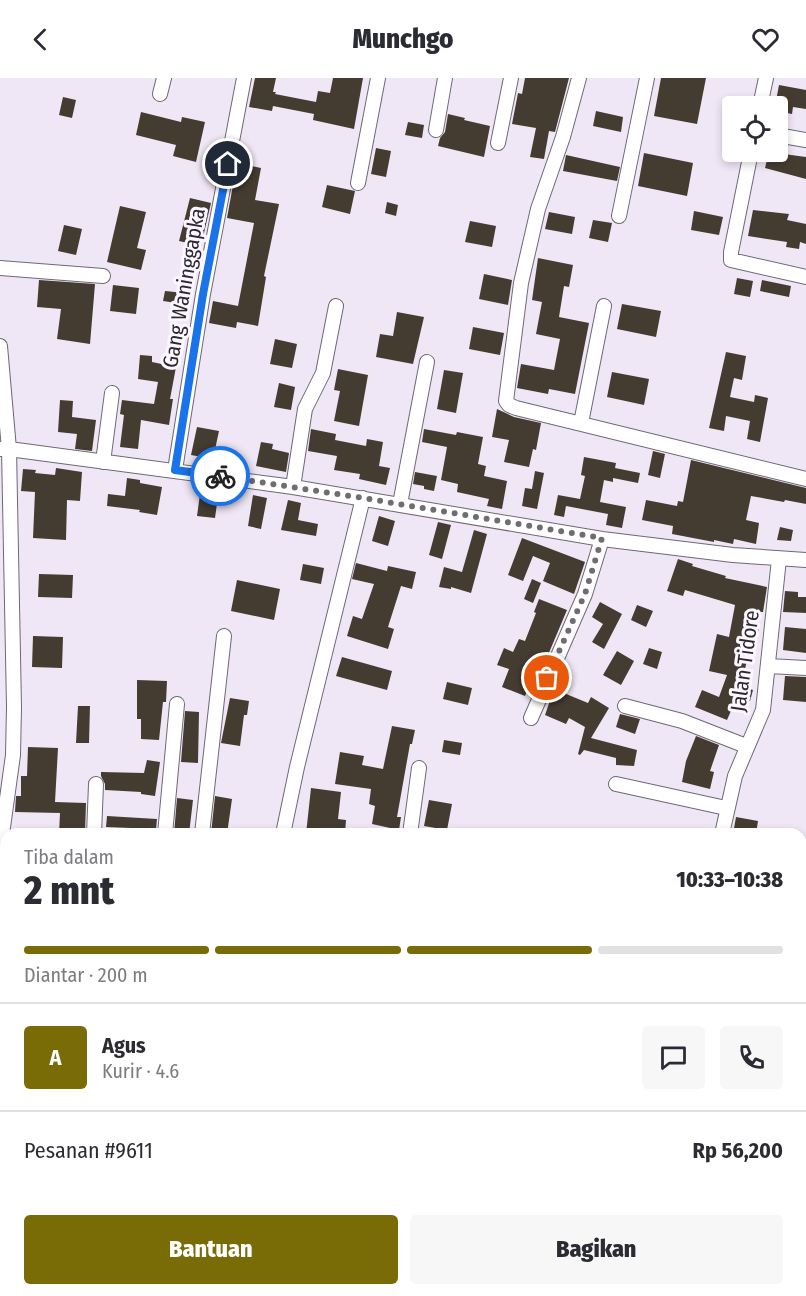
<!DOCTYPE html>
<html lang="id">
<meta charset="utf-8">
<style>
:root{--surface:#fff;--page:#f7f7f7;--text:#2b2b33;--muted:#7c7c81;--line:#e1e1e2;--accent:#796c06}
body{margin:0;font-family:"Fira Sans Condensed",sans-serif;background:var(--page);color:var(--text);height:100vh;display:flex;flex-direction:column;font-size:22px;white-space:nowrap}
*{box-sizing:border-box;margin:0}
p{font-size:20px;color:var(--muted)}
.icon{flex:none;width:33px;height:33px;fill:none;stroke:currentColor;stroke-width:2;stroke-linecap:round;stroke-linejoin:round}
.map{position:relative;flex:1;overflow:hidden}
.panel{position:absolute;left:0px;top:750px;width:807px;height:468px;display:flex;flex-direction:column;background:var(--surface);border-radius:18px 18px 0 0;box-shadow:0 3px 9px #0003}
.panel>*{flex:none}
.fabs{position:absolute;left:722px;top:18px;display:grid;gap:12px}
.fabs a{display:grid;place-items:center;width:66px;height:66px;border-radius:6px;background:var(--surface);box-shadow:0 3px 9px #0003;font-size:30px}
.pin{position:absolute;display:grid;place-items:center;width:51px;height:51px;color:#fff;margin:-26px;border:3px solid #fff;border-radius:50%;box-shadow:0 2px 6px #0007}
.courier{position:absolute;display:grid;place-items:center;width:60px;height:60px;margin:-30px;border:4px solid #1a73e8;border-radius:50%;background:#fff;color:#222;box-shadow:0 2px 8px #0007}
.summary em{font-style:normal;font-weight:800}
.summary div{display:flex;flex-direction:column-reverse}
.summary{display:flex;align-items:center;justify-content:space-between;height:102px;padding:0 24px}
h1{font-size:39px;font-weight:800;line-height:45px}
.bar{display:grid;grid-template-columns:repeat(4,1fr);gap:9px 6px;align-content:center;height:72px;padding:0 24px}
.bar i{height:8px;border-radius:4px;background:var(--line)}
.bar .current{background:var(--accent)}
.bar p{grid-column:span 4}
.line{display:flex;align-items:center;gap:15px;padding:0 24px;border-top:2px solid var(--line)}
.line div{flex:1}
.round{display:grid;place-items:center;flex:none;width:63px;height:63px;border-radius:6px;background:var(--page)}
.action{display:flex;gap:12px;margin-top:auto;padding:12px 24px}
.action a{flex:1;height:69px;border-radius:6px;background:var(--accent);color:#fff;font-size:24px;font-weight:800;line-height:69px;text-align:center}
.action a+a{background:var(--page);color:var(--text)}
header{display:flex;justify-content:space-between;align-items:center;height:78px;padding:0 24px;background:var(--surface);font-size:27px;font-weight:800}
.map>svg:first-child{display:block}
.water{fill:#80a8b3}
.building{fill:#453c31}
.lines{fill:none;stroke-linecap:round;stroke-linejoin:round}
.minor-casing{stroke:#6f6874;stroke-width:16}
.minor{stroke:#fff;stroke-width:14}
.done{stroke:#716c74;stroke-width:6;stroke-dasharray:0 10.8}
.route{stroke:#1a73e8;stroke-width:8}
.labels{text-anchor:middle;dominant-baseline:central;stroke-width:6;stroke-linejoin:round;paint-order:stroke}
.street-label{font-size:21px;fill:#2c292e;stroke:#fbf6ff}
</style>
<header><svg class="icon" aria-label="back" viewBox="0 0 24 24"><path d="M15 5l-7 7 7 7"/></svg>Munchgo<svg class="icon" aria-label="heart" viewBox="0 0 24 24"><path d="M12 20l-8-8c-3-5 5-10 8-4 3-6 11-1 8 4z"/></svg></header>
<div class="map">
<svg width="806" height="1218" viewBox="0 0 806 1218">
<rect width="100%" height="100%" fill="#f0e7f6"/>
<!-- water -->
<path class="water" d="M197,1212H247C237,1218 210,1216 197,1212Z"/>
<!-- building -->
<path class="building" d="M255,0H276L273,14H276L275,16L316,24L318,13L330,15L333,0H363L354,51L313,42L314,36L273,28L272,33L249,29Z
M525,0H569L555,54L549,53L544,81L530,79L536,50L512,46L518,15L522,16Z
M661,0H706L697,46L654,38Z
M779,7L806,12V31L793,29L792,36L777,33V28H775Z
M63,19L76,22L72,40L59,37Z
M596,33L623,39L621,54L593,48Z
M141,34L181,44L182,39L205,44L196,84L173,78L176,67L136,57Z
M448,36L465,40L464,42L490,48L484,79L438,68L440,60L445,54Z
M408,44L424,47L422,60L405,57Z
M376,70L391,73L386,99L371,96Z
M769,74L806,79V101L765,90Z
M644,75L693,85L687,118L638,108Z
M566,77L620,89L617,103L563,93Z
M237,85L261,90L255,122L279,126L264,198L266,199L258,248L237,244L236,250L209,245L213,223L238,228L254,145L227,140Z
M327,107L355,113L350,136L322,129Z
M190,120L211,125L201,168L179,163Z
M387,124L398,127L396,138L385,135Z
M120,128L146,134L137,170L146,172L141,192L107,184Z
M753,132L789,136L787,142L806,146V166L800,164L799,171L786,169L787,164L748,158Z
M694,133L723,139L719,157L691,152Z
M549,134L575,139L572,156L545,151Z
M593,142L612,145L608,164L589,160Z
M470,143L496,148L492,169L465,164Z
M64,147L82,151L76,177L58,173Z
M538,180L573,187L569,209L564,208L559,239L589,245L575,316L549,311L548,316L517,310L521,286L554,292L560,261L536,256L542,224L532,222Z
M484,196L512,202L508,227L479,221Z
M737,200L753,203L750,219L734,216Z
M39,202L95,206L90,266L57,261L61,231L37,229Z
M762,202L791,208L789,219L760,213Z
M113,207L139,210L136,236L110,233Z
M165,213L185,215L183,226L163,223Z
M622,226L661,233L656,259L617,251Z
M397,234L424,239L413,286L376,279L380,256L393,258Z
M473,249L504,255L500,277L469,271Z
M275,261L297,266L292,290L270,286Z
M726,274L746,278L742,302L734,300L730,319L754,324L755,317L768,320L760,364L747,361L750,343L726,338L724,353L709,350Z
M140,277L152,278V284L176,289L170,321H173L169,347L141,342L138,371L120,369L124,337L120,336L122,322L154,326L158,304L138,301Z
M338,291L368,297L359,348L334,343L340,313L334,312Z
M444,292L463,295L456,335L437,331Z
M612,294L649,301L644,327L607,319Z
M279,305L295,309L291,332L274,329Z
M60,322L73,323L72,339L96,342L92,373L75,371L77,356L58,354Z
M497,331L514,339L541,345L536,372L533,371L529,389L504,384L509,362L492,359Z
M197,349L219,353L213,381L191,377Z
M311,351L336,356L335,362L366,368L367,361L383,364L379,388L390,390L386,407L359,401L360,396L334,392L337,378L308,373Z
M424,351L456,357L457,354L483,359L478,386L486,388L484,398L507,403L502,431L487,428L489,421L457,414L458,406L441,402L447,369L422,364Z
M261,364L273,366L272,371L289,375L286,394L256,388Z
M653,373L665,376L660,400L648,397Z
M584,379L616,385L615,390L640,395L638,405L613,400V404L604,402L600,424L626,429L622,450L606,447L608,436L566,428L564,439L554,437L558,417L580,421L585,398L581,397Z
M691,382L806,410V426L785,422L784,424L751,418L746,442L759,445L756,466L734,461L733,466L714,462V464L672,456L673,448L642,442L646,422L677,428L678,423L683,424Z
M56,390L82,394L80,423L67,422L66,462L33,460L35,414L21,413L23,391L36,392L35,395L55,397Z
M535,393L544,395L537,431L522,428L525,410L532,411Z
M415,394L437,398L434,413L424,411V408L413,406Z
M127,400L140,402V405L162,409L157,437L139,434L140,432L107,428L108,416L125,418Z
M201,409L219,411L215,440L197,438Z
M253,417L267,420L261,451L248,448Z
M288,422L301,425L298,442L318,446L316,458L281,452Z
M379,438L395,443L388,468L372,463Z
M438,444L451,447L442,481L429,477Z
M780,449L793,452L791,463L777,462Z
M474,452L487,456L471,515L451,509V511L439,509L444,489L462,494Z
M522,460L585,484L574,516L543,503L550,485L533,478L523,503L508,497Z
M678,481L693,486L692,488L726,498L725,500L767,509L763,534H754L753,546L760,547L757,558L753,557L741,608L753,612L750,623L737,619L727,642L695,629L702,612L719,619L727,597L709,593L717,556L729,559L735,527L685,512L683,518L667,513Z
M356,485L387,493L388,488L416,494L412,511L401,508L388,549L394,551L388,571L347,558L353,538L362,541L374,506L352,501Z
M303,486L324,490L321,506L300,502Z
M39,496L73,497L72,520L38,519Z
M532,501L541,505L533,525L524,521Z
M237,502L280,511L274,542L231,533Z
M785,513L798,514V519H806V535L783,534Z
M539,521L567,532L537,603L532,601L525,618L502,609L509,591L497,587L504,570L513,574L519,561L525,563L536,535L534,534Z
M600,524L622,536L604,571L592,564L603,546L592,539Z
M637,527L653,533L646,549L631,542Z
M785,549L806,551V575L783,572Z
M33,558L63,559L62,590L32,589Z
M649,570L662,574L657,591L643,586Z
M617,573L634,583L621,607L603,597Z
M342,579L392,593L387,612L336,598Z
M785,598L806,599V624L783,622Z
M137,602L167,603L166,624H163L159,662L141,661V641H137Z
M447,604L472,610L468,627L443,621Z
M554,611L588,625L591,619L609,630L591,660L637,672L634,688L616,687V680L584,672L580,677L578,676L585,649L569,640L566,646L545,637Z
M230,620L249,623L247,637H244L240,668L221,665Z
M78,628H90L89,665H76Z
M185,633L199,634L198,685L181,684Z
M620,636L640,641L635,656L616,649Z
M392,648L415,652L412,666H410L397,739H401L399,752L372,746L375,728L369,726L371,711L335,706L340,674L364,678L362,687L383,691Z
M696,658L719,667L710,693L714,694L710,711L682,704L686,683Z
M444,662L462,665L460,677L442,674Z
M28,669L58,670L55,724L86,725L85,756H59L60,735L15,734L16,718H21V698H27Z
M147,682L160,684L155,718L141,716V714L105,712V706L101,698V694L144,695Z
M311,710L341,714L338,741L346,742L345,756H306Z
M215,718L232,721L227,756H211Z
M177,720L193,722L189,756H174Z
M429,722L452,726L447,752L424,748Z
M107,738L157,741L156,751L106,749Z
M736,739L758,743L756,756H733Z"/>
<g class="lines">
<defs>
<path id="minor" d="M579,0L563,59L538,131L521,205L506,323L509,327L516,330L806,401
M160,16L164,0
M760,28L766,0
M436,52L445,0
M777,57L806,62
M498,65L511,0
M751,74L731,174V182L806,199
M358,105L378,0
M619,138L647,0
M0,190L103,198
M0,268L9,371L14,629L13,677L0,771
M581,345L604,228
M0,371H9L293,409L602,461L733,477L806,482
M103,384L112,315
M175,392L203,216L244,0
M293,409L305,331L323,295L336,228
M400,426L427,284
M769,588L806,590
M625,628L682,643L746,668
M531,640L585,516L602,461
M616,706L726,730
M94,756L96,706
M165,756L177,626
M202,756L224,558
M283,756L297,689L363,420
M410,756L419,690
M722,756L735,698L763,632L779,481
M0,793L6,794
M801,891L806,893
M801,1080L806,1081
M801,1159L806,1160
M598,1218L599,1212"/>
</defs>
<!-- minor casing -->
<use href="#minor" class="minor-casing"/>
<!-- minor -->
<use href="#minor" class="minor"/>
</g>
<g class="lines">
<!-- done -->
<path class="done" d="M220,398L363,420L602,460L585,516L547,600"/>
<!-- route -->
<path class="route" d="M220,398L175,392L203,216L228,86"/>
</g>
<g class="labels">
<!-- street labels -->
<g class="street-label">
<text transform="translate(184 210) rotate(-80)">Gang Waninggapka</text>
<text transform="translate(745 583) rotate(-82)">Jalan Tidore</text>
</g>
</g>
</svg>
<div class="fabs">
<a><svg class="icon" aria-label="locate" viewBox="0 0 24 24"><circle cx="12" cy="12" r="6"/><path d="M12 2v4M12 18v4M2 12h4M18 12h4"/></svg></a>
</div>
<div class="pin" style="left:547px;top:600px;background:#ea580c"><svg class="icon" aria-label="bag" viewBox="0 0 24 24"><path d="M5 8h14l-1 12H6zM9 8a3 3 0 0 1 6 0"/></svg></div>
<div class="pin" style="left:228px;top:86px;background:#1f2937"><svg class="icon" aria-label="home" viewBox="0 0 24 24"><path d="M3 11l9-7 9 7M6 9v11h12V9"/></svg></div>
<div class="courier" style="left:220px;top:398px"><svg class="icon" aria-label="bike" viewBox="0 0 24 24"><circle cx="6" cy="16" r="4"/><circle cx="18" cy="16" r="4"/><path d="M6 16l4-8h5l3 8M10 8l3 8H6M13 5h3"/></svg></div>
<section class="panel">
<div class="summary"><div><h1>2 mnt</h1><p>Tiba dalam</p></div><em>10:33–10:38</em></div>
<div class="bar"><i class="current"></i><i class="current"></i><i class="current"></i><i></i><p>Diantar · 200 m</p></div>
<div class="line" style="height:108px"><b class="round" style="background:var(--accent);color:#fff">A</b><div><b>Agus</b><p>Kurir · 4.6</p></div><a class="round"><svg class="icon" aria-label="chat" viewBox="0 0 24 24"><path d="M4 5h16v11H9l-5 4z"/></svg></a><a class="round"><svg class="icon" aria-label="phone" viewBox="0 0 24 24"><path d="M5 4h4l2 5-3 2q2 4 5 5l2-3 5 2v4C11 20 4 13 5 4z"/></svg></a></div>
<div class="line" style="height:78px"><div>Pesanan #9611</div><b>Rp 56,200</b></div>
<div class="action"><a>Bantuan</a><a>Bagikan</a></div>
</section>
</div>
